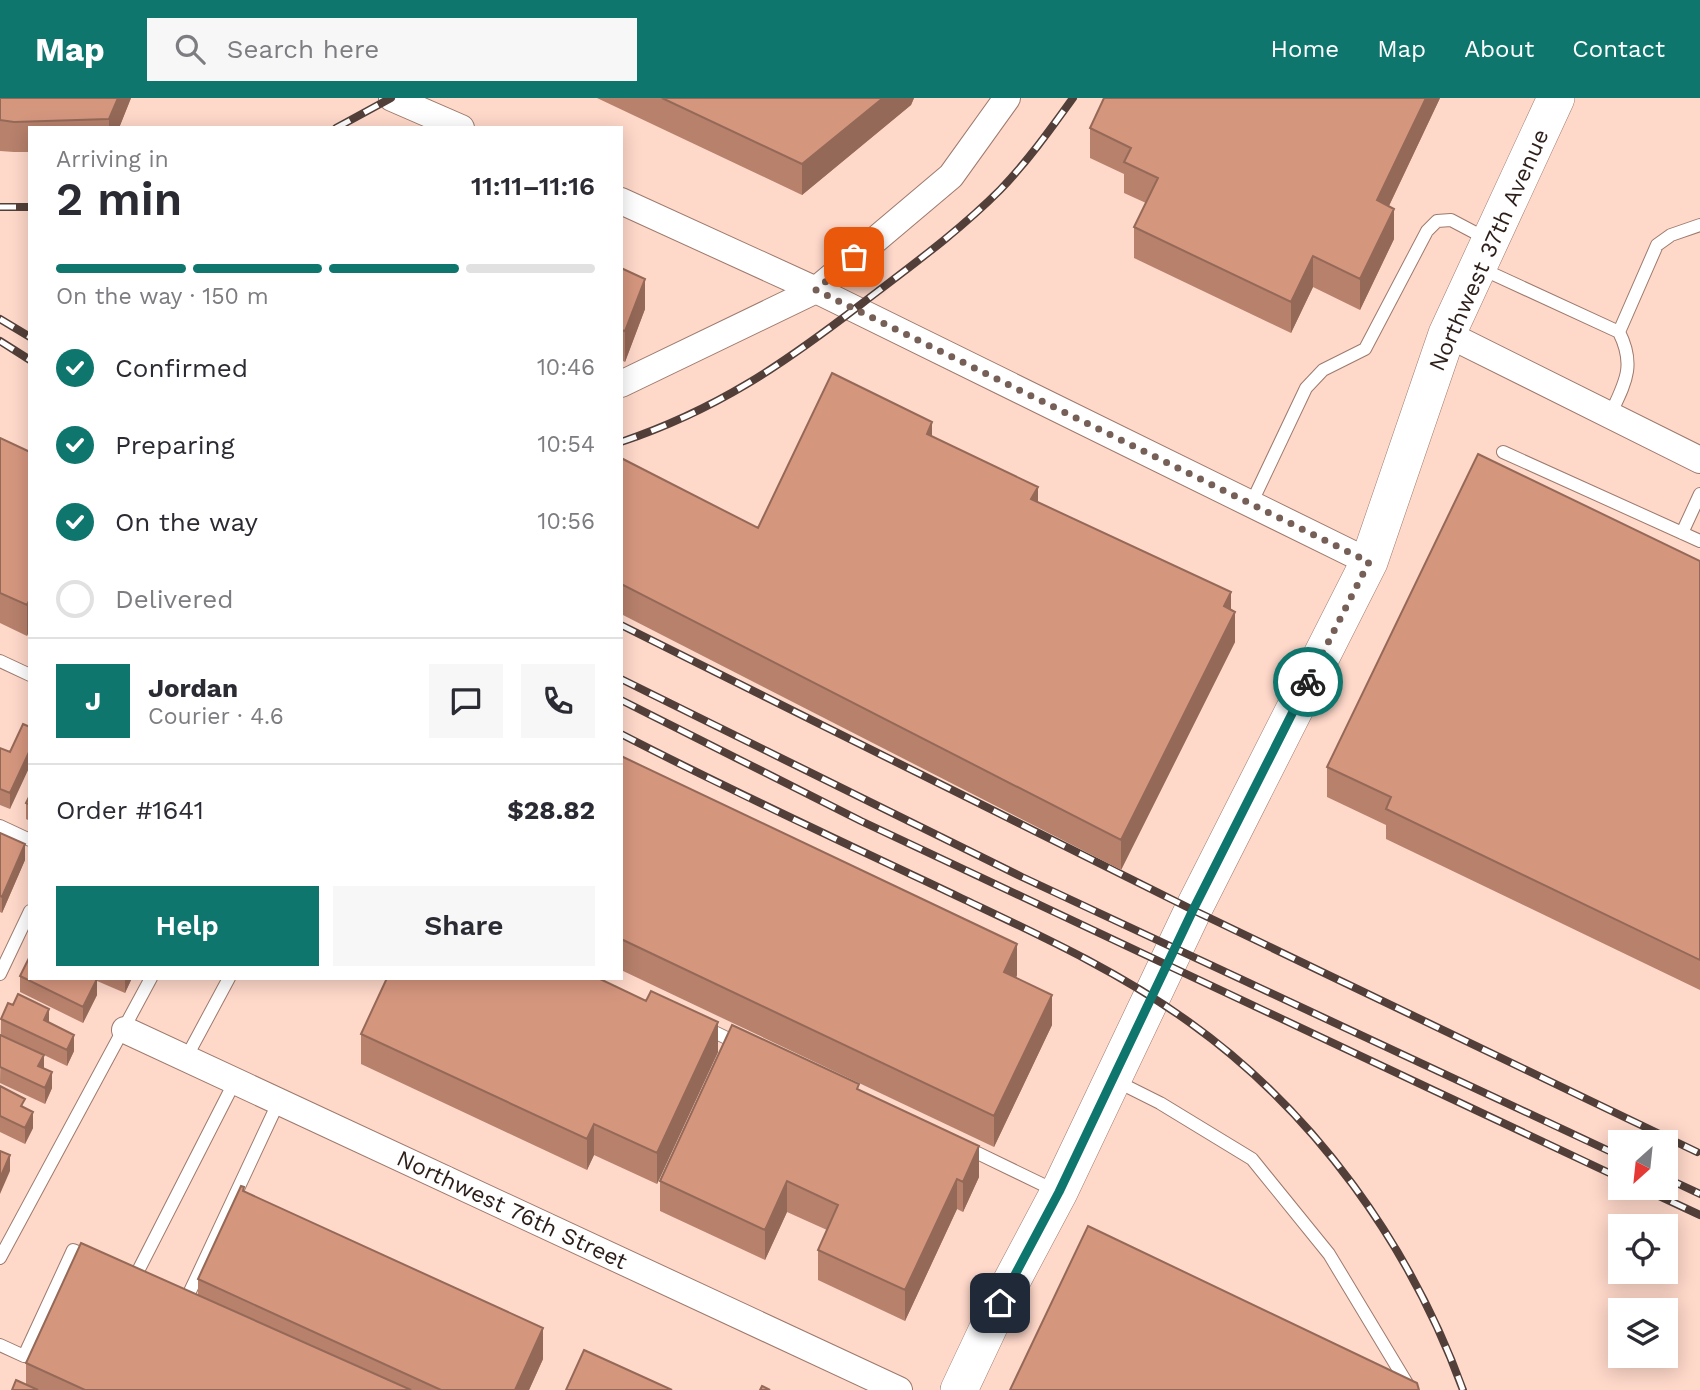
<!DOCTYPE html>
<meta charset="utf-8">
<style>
:root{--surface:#fff;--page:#f7f7f7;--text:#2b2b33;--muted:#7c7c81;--line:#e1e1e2;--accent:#0f766e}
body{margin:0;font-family:"Work Sans",sans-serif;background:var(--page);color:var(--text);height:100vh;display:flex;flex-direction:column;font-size:26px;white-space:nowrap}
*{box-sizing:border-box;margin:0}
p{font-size:23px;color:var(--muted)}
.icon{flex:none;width:38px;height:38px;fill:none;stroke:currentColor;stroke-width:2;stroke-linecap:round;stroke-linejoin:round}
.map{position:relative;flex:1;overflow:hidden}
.sheet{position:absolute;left:28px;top:28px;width:595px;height:854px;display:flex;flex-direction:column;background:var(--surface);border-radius:0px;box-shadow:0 4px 18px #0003}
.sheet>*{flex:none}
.needle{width:46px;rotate:207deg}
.fabs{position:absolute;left:1608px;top:1032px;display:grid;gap:14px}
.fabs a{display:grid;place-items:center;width:70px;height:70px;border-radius:0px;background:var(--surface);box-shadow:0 4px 18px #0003;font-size:35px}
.pin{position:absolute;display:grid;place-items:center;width:60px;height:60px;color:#fff;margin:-30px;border-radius:14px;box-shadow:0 4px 10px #0006}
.courier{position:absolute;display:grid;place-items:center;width:70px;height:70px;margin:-35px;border:5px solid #0f766e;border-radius:50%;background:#fff;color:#222;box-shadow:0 2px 9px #0007}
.headline em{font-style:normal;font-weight:600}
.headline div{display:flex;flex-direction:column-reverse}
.headline{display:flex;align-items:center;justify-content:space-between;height:119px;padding:0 28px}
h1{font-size:46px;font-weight:600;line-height:52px}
.bar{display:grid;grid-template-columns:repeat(4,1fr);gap:10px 7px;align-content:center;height:84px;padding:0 28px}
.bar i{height:9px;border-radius:5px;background:var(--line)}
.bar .current{background:var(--accent)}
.bar p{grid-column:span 4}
.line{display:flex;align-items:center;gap:18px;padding:0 28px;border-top:2px solid var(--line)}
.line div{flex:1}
.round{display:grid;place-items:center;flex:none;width:74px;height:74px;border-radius:0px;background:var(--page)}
ol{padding:0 28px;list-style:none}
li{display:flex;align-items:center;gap:21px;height:77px}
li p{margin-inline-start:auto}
li .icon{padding:7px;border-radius:50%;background:var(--accent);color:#fff;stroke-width:4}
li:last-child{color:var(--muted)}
li i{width:38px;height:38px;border:4px solid var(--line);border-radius:50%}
.cta{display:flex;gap:14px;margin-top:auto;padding:14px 28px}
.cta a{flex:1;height:80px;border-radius:0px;background:var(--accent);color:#fff;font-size:28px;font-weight:600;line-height:80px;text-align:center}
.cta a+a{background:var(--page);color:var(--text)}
header{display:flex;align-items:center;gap:42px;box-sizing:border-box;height:98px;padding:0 35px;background:var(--accent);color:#fff}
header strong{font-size:33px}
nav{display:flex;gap:38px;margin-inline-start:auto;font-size:24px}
.search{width:490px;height:63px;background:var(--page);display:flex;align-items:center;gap:18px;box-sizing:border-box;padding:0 24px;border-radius:0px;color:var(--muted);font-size:26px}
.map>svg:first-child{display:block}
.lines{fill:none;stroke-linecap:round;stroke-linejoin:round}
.lane-casing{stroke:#9d7a6d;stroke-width:14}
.street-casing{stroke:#9d7a6d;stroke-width:28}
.secondary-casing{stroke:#9d7a6d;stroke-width:38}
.lane{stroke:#fff;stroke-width:12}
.street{stroke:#fff;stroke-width:26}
.secondary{stroke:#fff;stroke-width:37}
.rail-casing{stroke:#523f39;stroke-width:8}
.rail{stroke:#fff;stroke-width:5;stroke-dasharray:16;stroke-linecap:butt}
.wall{fill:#b7816c}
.shaded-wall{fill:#956958}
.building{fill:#d5967e;stroke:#956958;stroke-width:2}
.done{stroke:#765f57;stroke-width:7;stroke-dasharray:0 12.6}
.route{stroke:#0f766e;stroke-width:9}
.labels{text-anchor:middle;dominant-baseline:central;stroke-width:7;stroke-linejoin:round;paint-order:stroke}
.street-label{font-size:23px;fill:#2c1e19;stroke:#fff}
</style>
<header>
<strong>Map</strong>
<div class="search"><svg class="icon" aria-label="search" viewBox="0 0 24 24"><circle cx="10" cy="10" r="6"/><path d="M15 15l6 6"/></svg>Search here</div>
<nav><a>Home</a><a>Map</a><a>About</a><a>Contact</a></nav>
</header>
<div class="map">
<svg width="1700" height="1292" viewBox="0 0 1700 1292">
<rect width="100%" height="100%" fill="#fed8c9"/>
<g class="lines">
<defs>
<path id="lane" d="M1480,170L1619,234C1636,268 1625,285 1610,317
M1619,234L1657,147L1671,137L1700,127
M1503,354L1700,443
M1251,406L1306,290L1323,272L1365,251L1427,133L1437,123L1451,122L1487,141
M1682,435L1700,396
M0,563L30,577
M0,728L30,742
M0,876L30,813
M704,929L741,947
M186,960L229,880
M1114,982L1160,1005L1252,1061L1329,1156L1411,1292
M965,1049L1056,1093
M0,1160L151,880
M127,1174L136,1177L235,983
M186,1202L279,1003
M0,1247L24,1258L73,1152L91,1159"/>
<path id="street" d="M392,0L461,30
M621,103L816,192L1369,464
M1447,236L1700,362
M621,286L816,192L951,78L1007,0
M125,932L899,1292"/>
<path id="secondary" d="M959,1292L1000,1205L1059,1094L1193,812L1369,464L1447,236L1556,0"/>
</defs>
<!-- lane casing -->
<use href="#lane" class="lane-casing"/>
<!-- street casing -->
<use href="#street" class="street-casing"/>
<!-- secondary casing -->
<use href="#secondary" class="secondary-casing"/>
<!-- lane -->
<use href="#lane" class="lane"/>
<!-- street -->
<use href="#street" class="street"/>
<!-- secondary -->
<use href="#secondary" class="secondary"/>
<defs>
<path id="rail" d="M336,30L391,0
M0,109H30
M0,221L30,239
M0,243L30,262
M621,344C716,312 782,267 860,207C908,170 957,135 1000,92C1027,64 1050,32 1073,0
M621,527L1193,812L1697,1054
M621,581L1022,779L1620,1058
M621,602L861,723L1620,1080
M621,636C733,694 847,746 961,800C1039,837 1118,873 1189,924C1315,1014 1410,1147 1463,1292
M1666,1080L1700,1096
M1642,1090L1700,1117"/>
</defs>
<!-- rail casing -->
<use href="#rail" class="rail-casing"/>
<!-- rail -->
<use href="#rail" class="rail"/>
</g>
<!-- wall -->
<path class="wall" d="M0,0H131L119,30H30V54H14L0,53Z
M597,0H914L911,7L802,97Z
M1104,0H1440L1389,108L1394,141L1360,212L1313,189L1291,235L1134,160V129L1146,105L1124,95V76L1090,60V30Z
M621,170L645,211L625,264L621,262Z
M932,339L1038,404L1231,512L1235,544L1121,772L621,516V360L758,430Z
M0,340L30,354V531L27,538L0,525Z
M1700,463V892L1386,741V727L1327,699V669Z
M23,626L10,711L0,707V650L10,654Z
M621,658L1017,877L1016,880L1052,927L994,1049L621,872Z
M30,697V723L26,721V705Z
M0,735L25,762L2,815L0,814Z
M20,878L30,880H132L125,895L97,883V897L83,925L20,894Z
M1,921L49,925L74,953L67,968L44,957V971L52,990L45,1006L0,985Z
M361,936L718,954L657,1086L594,1057L587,1072L361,966Z
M0,988L25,1010L33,1030L25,1046L0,1034Z
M859,993L979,1079L963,1114L957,1111L905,1223L818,1182V1152L827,1132L787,1114L765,1162L660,1113V1083Z
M244,1094L543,1261L529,1292H12L26,1286V1265L198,1197V1181Z"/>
<!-- shaded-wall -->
<path class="shaded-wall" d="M118,0H131L119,30H109V21Z
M883,0H914L911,7L802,97V66Z
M1426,0H1440L1377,133V102Z
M1394,111V141L1360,212V181Z
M1313,158V189L1291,235V204Z
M645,181V211L625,264V233Z
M932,324V354L927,336Z
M1038,389V419L1031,401Z
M1231,494V521L1235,514V544L1121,772V742L1224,508Z
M30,501V531L27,538V507Z
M30,652V668L10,711V695Z
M25,746V762L2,815V799Z
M1017,846V877L1004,904V874Z
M125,880H132L125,895Z
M97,881V897L83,925V909Z
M1052,897V927L994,1049V1018Z
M49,911V927L44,922Z
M718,924V954L657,1086V1055Z
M74,937V953L67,968V952Z
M44,957V973L38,968Z
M52,974V990L45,1006V990Z
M33,1014V1030L25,1046V1030Z
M594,1026V1057L587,1072V1041Z
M979,1048V1079L963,1114V1084Z
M10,1057V1073L0,1096V1080Z
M957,1081V1111L905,1223V1192Z
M787,1083V1114L765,1162V1132Z
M543,1230V1261L529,1292H515Z"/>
<!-- building -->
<path class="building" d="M0,0H118L109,21L14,24L0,22Z
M662,0H883L802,66Z
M1104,0H1426L1377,102L1394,111L1360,181L1313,158L1291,204L1134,129L1158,80L1124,64L1131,50L1090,30Z
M621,170L645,181L625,233L621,232Z
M832,275L932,324L927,336L1038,389L1031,401L1231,494L1224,508L1235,514L1121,742L621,486V360L758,430Z
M0,340L30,354V501L27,507L0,495Z
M1478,356L1700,463V862L1386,711L1391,699L1327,669Z
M23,626L30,629V652L10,695L0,691V650L10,654Z
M621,658L1017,846L1004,874L1052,897L994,1018L621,841Z
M30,697V707L26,705Z
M0,735L25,746L2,799L0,798Z
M30,858V880L97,881L83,909L20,878Z
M387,880H598L646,903L651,893L718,924L657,1055L594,1026L587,1041L361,936Z
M18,896L49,911L44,922L74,937L67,952L1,921L8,905L13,907Z
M732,927L859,986L857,991L979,1048L963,1084L957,1081L905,1192L818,1152L838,1107L787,1083L765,1132L660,1083Z
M0,937L44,957L38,968L52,974L45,990L0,969Z
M0,988L25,1001L21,1008L33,1014L25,1030L0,1018Z
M0,1053L10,1057L0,1080Z
M241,1088L244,1089L243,1093L543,1230L515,1292H441L198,1181Z
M1088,1128L1417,1285L1419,1292H1010Z
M81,1145L411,1292H85L26,1265Z
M584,1252L672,1292H566Z
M16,1282L38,1292H12Z
M762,1288L770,1292H760Z"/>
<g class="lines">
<!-- done -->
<path class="done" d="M854,159L816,192L1369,464L1308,584"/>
<!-- route -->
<path class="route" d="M1000,1205L1059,1094L1193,812L1308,584"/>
</g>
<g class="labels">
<!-- street labels -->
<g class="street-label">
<text transform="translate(1489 152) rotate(-66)">Northwest 37th Avenue</text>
<text transform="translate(512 1112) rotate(25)">Northwest 76th Street</text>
</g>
</g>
</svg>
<div class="fabs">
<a><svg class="needle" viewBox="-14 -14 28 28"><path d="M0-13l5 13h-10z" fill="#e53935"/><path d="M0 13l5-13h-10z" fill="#7c7c81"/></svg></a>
<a><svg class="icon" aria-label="locate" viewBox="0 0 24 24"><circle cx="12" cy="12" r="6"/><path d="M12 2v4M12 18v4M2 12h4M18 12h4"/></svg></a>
<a><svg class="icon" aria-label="layers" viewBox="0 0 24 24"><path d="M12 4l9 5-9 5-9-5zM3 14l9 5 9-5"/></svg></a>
</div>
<div class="pin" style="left:854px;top:159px;background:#ea580c"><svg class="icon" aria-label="bag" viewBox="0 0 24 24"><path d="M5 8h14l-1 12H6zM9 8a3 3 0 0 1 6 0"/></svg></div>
<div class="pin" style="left:1000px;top:1205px;background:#1f2937"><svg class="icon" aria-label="home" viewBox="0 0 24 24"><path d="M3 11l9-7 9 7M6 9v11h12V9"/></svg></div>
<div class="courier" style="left:1308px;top:584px"><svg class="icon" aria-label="bike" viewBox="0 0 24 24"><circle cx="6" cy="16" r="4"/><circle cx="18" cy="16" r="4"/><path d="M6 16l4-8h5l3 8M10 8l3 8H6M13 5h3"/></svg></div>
<section class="sheet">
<div class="headline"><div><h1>2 min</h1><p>Arriving in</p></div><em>11:11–11:16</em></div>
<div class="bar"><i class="current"></i><i class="current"></i><i class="current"></i><i></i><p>On the way · 150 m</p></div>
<ol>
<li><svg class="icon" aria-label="check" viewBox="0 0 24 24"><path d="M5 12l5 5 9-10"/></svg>Confirmed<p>10:46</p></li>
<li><svg class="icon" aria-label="check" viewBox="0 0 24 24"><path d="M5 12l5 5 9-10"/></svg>Preparing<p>10:54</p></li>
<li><svg class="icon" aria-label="check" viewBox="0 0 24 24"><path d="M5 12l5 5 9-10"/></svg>On the way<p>10:56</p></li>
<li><i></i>Delivered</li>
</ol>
<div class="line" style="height:126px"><b class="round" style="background:var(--accent);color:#fff">J</b><div><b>Jordan</b><p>Courier · 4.6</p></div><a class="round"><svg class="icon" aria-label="chat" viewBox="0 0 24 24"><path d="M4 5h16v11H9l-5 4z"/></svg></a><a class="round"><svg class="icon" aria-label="phone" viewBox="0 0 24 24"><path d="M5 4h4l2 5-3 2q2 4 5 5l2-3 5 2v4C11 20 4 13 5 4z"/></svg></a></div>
<div class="line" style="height:91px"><div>Order #1641</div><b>$28.82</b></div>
<div class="cta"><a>Help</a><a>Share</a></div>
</section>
</div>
